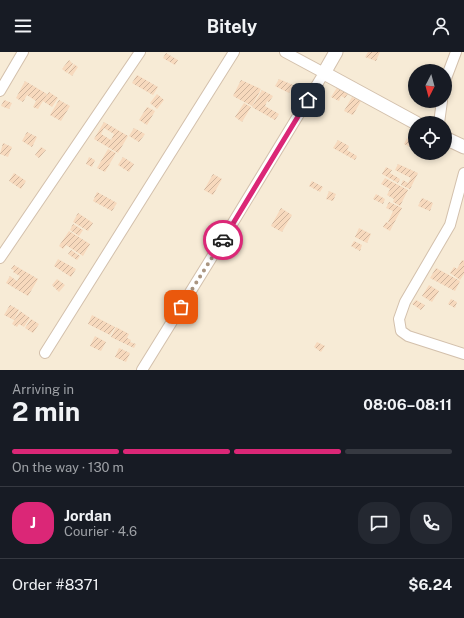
<!DOCTYPE html>
<meta charset="utf-8">
<style>
:root{--surface:#171b24;--page:#242831;--text:#f1f3f6;--muted:#9ea1a6;--line:#363941;--accent:#db2777}
body{margin:0;font-family:"Public Sans",sans-serif;background:var(--page);color:var(--text);height:100vh;display:flex;flex-direction:column;font-size:15px;white-space:nowrap}
*{box-sizing:border-box;margin:0}
p{font-size:13px;color:var(--muted)}
.icon{flex:none;width:22px;height:22px;fill:none;stroke:currentColor;stroke-width:2;stroke-linecap:round;stroke-linejoin:round}
.map{position:relative;height:318px;overflow:hidden}
.panel{display:flex;flex-direction:column;background:var(--surface);flex:1}
.panel>*{flex:none}
.needle{width:26px;rotate:186deg}
.tools{position:absolute;left:408px;top:12px;display:grid;gap:8px}
.tools a{display:grid;place-items:center;width:44px;height:44px;border-radius:50%;background:var(--surface);box-shadow:0 2px 6px #0003;font-size:20px}
.pin{position:absolute;display:grid;place-items:center;width:34px;height:34px;color:#fff;margin:-17px;border-radius:8px;box-shadow:0 2px 6px #0006}
.courier{position:absolute;display:grid;place-items:center;width:40px;height:40px;margin:-20px;border:3px solid #db2777;border-radius:50%;background:#fff;color:#222;box-shadow:0 1px 5px #0007}
.summary em{font-style:normal;font-weight:700}
.summary div{display:flex;flex-direction:column-reverse}
.summary{display:flex;align-items:center;justify-content:space-between;height:68px;padding:0 12px}
h1{font-size:26px;font-weight:700;line-height:30px}
.bar{display:grid;grid-template-columns:repeat(4,1fr);gap:6px 4px;align-content:center;height:48px;padding:0 12px}
.bar i{height:5px;border-radius:3px;background:var(--line)}
.bar .active{background:var(--accent)}
.bar p{grid-column:span 4}
.line{display:flex;align-items:center;gap:10px;padding:0 12px;border-top:1px solid var(--line)}
.line div{flex:1}
.round{display:grid;place-items:center;flex:none;width:42px;height:42px;border-radius:16px;background:var(--page)}
header{display:flex;justify-content:space-between;align-items:center;height:52px;padding:0 12px;background:var(--surface);font-size:18px;font-weight:700}
.map>svg:first-child{display:block}
.residential{fill:#f7ebd6;fill-rule:evenodd}
.building{fill:url(#building-hatch);fill-rule:evenodd}
.lines{fill:none;stroke-linecap:round;stroke-linejoin:round}
.minor-casing{stroke:#d3c0ac;stroke-width:12}
.tertiary-casing{stroke:#d3c0ac;stroke-width:15}
.minor{stroke:#fff;stroke-width:10}
.tertiary{stroke:#fff;stroke-width:13}
.done{stroke:#aa9580;stroke-width:4;stroke-dasharray:0 7.2}
.route{stroke:#db2777;stroke-width:5}
</style>
<header><svg class="icon" aria-label="menu" viewBox="0 0 24 24"><path d="M4 6h16M4 12h16M4 18h16"/></svg>Bitely<svg class="icon" aria-label="person" viewBox="0 0 24 24"><circle cx="12" cy="8" r="4"/><path d="M4 21q1-7 8-7t8 7"/></svg></header>
<div class="map">
<svg width="464" height="318" viewBox="0 0 464 318">
<defs>
<pattern id="building-hatch" width="6" height="6" patternUnits="userSpaceOnUse"><rect width="6" height="6" fill="#f7d9bd"/><path d="M-1 1l2-2M0 6l6-6M5 7l2-2" fill="none" stroke="#cdb39c"/></pattern>
</defs>
<rect width="100%" height="100%" fill="#fef8e9"/>
<!-- residential -->
<path class="residential" d="M0,0H464V318H0ZM415,19H445V49H415ZM415,71H445V101H415Z"/>
<!-- building -->
<path class="building" d="M368,0H380L376,9L365,5Z
M166,1L178,8L175,13L163,6Z
M69,8L73,12L67,21L62,17Z
M74,12L78,15L72,24L68,21Z
M137,23L158,35L153,43L132,31Z
M279,27L293,33L289,41L275,34Z
M241,28L261,37L252,54L233,44Z
M25,29L47,42L45,46L49,40L58,46L52,55L43,49L38,57L33,55L36,49L27,43L23,50L16,46Z
M338,34L349,40L345,46L341,44L339,49L331,45Z
M262,38L273,44L269,50L267,49L265,54L279,62L275,68L252,55Z
M157,42L164,48L157,57L150,51Z
M352,45L361,49L353,63L344,59Z
M4,48L12,51L9,57L1,54Z
M59,48L70,54L61,69L50,63Z
M244,51L251,55L242,70L235,65Z
M147,55L155,59L147,73L139,68Z
M104,70L128,84L118,101L94,87ZM104,76L114,82L111,88L101,82Z
M134,76L145,82L139,90L129,84Z
M27,80L37,85L32,95L22,89Z
M411,84L415,87V97L404,92L407,86L409,88Z
M338,88L349,94L347,98L357,104L355,108L333,96Z
M3,91L12,95L8,105L0,102Z
M41,95L46,98L39,106L35,103Z
M108,97L116,101L105,120L97,116Z
M89,105L95,108L92,115L86,112Z
M123,105L134,112L129,120L118,113Z
M398,112L418,121L410,137L401,133L403,128L408,131L411,126L395,118Z
M386,115L392,118L390,121L400,127L398,131L382,122Z
M14,121L26,129L21,137L9,129Z
M213,122L222,127L213,143L204,138Z
M385,126L408,138L400,154L393,150L394,147L387,143L390,137L381,132Z
M312,129L323,135L320,140L309,134Z
M329,139L336,142L333,149L326,147Z
M97,140L117,151L112,159L93,149Z
M376,142L385,147L383,152L373,147Z
M422,146L433,151L430,159L418,154Z
M389,150L402,156L393,173L388,170L393,159L386,156Z
M281,156L292,163L282,180L271,174Z
M78,161L93,171L88,179L73,170Z
M386,170L393,173L390,179L383,175Z
M73,172L83,178L79,184L70,178Z
M359,176L371,182L367,191L355,185Z
M69,179L90,192L83,204L66,193L63,197L59,194Z
M354,189L362,193L360,199L351,194Z
M71,198L80,204L77,208L68,202Z
M58,207L76,217L71,225L54,214Z
M462,208L464,209V222L460,228L450,221L454,215L457,217Z
M14,213L38,227L28,244L6,231L10,224L17,229L20,224L13,220L14,218L11,217Z
M436,216L460,229L455,239L430,226Z
M57,227L65,233L59,240L52,233Z
M429,233L439,239L432,250L422,244Z
M451,247L457,250L455,256L448,252Z
M416,248L425,253L421,258L412,252Z
M10,253L19,258L14,268L4,263Z
M20,259L30,266L24,275L19,272L17,275L12,272Z
M92,263L115,275L110,283L88,272Z
M31,267L39,272L33,281L25,276Z
M116,275L129,282L127,286L131,288L130,290L136,292L134,296L111,285Z
M95,284L106,290L101,299L90,294Z
M317,290L325,294L321,300L314,295Z
M119,296L130,301L126,310L115,305Z"/>
<g class="lines">
<defs>
<path id="minor" d="M445,29L456,0
M0,39L23,0
M439,71L442,49
M464,121L450,173L405,250L399,267L401,279L408,284L464,302
M0,206L140,0
M45,301L234,0
M142,318L220,192L324,21L285,0"/>
<path id="tertiary" d="M336,0L324,21L416,71
M445,86L464,95"/>
</defs>
<!-- minor casing -->
<use href="#minor" class="minor-casing"/>
<!-- tertiary casing -->
<use href="#tertiary" class="tertiary-casing"/>
<!-- minor -->
<use href="#minor" class="minor"/>
<!-- tertiary -->
<use href="#tertiary" class="tertiary"/>
</g>
<g class="lines">
<!-- done -->
<path class="done" d="M181,255L223,188"/>
<!-- route -->
<path class="route" d="M223,188L308,48"/>
</g>
</svg>
<div class="tools">
<a><svg class="needle" viewBox="-14 -14 28 28"><path d="M0-13l5 13h-10z" fill="#e53935"/><path d="M0 13l5-13h-10z" fill="#9ea1a6"/></svg></a>
<a><svg class="icon" aria-label="locate" viewBox="0 0 24 24"><circle cx="12" cy="12" r="6"/><path d="M12 2v4M12 18v4M2 12h4M18 12h4"/></svg></a>
</div>
<div class="pin" style="left:181px;top:255px;background:#ea580c"><svg class="icon" aria-label="bag" viewBox="0 0 24 24"><path d="M5 8h14l-1 12H6zM9 8a3 3 0 0 1 6 0"/></svg></div>
<div class="pin" style="left:308px;top:48px;background:#1f2937"><svg class="icon" aria-label="home" viewBox="0 0 24 24"><path d="M3 11l9-7 9 7M6 9v11h12V9"/></svg></div>
<div class="courier" style="left:223px;top:188px"><svg class="icon" aria-label="car" viewBox="0 0 24 24"><path d="M5 17H2v-5l4-1 3-4h7l3 4 3 1v5h-3M9 17h6M6 11h13"/><circle cx="7" cy="17" r="2"/><circle cx="17" cy="17" r="2"/></svg></div>
</div>
<section class="panel">
<div class="summary"><div><h1>2 min</h1><p>Arriving in</p></div><em>08:06–08:11</em></div>
<div class="bar"><i class="active"></i><i class="active"></i><i class="active"></i><i></i><p>On the way · 130 m</p></div>
<div class="line" style="height:72px"><b class="round" style="background:var(--accent);color:#fff">J</b><div><b>Jordan</b><p>Courier · 4.6</p></div><a class="round"><svg class="icon" aria-label="chat" viewBox="0 0 24 24"><path d="M4 5h16v11H9l-5 4z"/></svg></a><a class="round"><svg class="icon" aria-label="phone" viewBox="0 0 24 24"><path d="M5 4h4l2 5-3 2q2 4 5 5l2-3 5 2v4C11 20 4 13 5 4z"/></svg></a></div>
<div class="line" style="height:52px"><div>Order #8371</div><b>$6.24</b></div>
</section>
